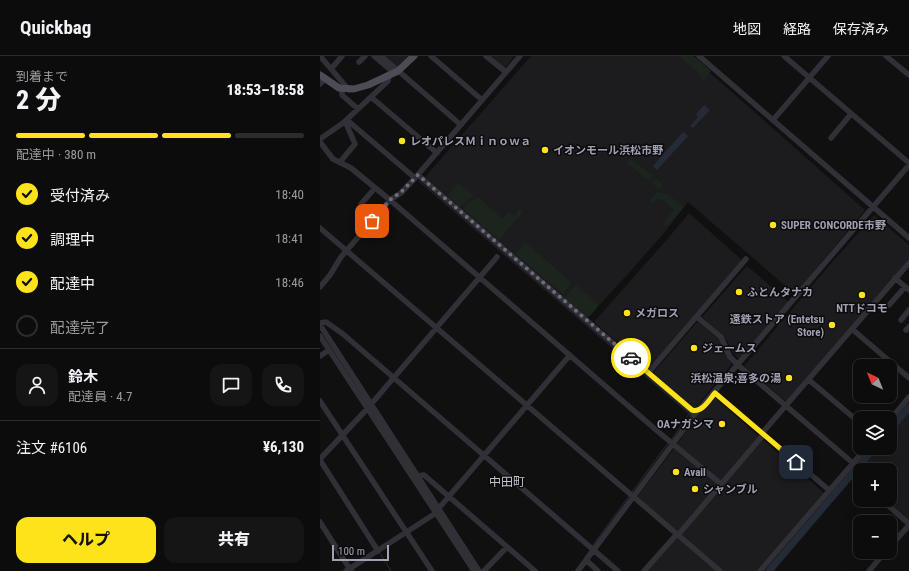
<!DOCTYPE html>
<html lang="ja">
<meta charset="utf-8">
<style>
:root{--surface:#0c0c0d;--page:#151516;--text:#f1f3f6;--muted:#9a9b9d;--line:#2c2c2e;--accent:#ffe31a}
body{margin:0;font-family:"Roboto Condensed","Noto Sans JP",sans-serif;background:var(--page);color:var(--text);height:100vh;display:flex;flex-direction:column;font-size:15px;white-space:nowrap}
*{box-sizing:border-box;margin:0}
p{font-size:13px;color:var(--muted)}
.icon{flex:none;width:22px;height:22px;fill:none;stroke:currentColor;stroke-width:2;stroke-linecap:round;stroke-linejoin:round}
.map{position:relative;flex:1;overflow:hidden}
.details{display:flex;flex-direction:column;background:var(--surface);width:320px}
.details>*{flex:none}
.needle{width:26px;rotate:317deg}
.fabs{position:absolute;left:533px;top:303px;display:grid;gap:8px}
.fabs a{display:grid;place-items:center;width:44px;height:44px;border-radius:8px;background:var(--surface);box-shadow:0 4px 16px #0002,0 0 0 1px var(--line);font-size:20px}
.scale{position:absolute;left:12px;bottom:10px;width:57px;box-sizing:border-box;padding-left:4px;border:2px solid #a0a1b3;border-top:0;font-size:11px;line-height:14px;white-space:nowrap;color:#a0a1b3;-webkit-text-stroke:3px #0b0b0c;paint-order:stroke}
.pin{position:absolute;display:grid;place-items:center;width:34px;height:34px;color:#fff;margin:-17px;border-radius:8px;box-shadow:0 2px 6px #0006}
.courier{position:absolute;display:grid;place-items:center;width:40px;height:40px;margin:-20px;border:3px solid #ffe31a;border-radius:50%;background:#fff;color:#222;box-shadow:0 1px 5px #0007}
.summary em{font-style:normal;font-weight:800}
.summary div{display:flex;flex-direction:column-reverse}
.summary{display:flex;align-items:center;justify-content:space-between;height:68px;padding:0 16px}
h1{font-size:26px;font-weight:800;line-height:30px}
.bar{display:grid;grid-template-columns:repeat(4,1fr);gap:6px 4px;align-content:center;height:48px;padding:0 16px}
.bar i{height:5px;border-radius:3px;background:var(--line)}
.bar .current{background:var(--accent)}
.bar p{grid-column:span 4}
.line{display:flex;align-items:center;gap:10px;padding:0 16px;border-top:1px solid var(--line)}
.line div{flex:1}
.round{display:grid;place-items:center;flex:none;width:42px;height:42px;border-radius:12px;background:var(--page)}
ol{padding:0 16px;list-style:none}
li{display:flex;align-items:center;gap:12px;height:44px}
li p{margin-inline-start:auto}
li .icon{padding:4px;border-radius:50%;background:var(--accent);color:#111;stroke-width:4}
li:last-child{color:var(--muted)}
li i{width:22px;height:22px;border:2px solid var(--line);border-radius:50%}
.button{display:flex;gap:8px;margin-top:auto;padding:8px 16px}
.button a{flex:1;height:46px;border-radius:12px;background:var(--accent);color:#111;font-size:16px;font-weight:800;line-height:46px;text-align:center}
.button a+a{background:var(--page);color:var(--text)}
header{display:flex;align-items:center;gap:24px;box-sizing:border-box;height:56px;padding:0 20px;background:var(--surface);border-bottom:1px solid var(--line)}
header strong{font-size:19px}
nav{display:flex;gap:22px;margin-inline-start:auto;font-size:14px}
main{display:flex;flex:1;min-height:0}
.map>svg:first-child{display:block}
.built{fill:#1c1c1e}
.green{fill:#1c241e}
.water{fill:#252b36}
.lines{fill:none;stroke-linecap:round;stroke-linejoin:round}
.stream{stroke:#252b36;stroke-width:1}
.river{stroke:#252b36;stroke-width:7}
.minor{stroke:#313037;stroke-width:5.5}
.major{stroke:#4c4c56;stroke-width:7}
.done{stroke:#6e6e7a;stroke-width:4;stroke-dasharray:0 7.2}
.route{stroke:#ffe31a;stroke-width:5}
.poi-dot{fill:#ffe31a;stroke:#0b0b0c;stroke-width:1.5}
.labels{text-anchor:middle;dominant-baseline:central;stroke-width:3;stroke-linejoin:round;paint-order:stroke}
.poi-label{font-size:11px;font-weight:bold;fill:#a0a1b3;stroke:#0b0b0c;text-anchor:start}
.neighbourhood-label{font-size:12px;fill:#c1c2cf;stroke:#0b0b0c}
</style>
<header>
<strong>Quickbag</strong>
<nav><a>地図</a><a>経路</a><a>保存済み</a></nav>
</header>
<main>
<section class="details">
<div class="summary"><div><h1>2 分</h1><p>到着まで</p></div><em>18:53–18:58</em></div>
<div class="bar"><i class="current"></i><i class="current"></i><i class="current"></i><i></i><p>配達中 · 380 m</p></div>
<ol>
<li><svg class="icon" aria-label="check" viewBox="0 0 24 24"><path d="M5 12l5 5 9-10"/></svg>受付済み<p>18:40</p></li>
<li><svg class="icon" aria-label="check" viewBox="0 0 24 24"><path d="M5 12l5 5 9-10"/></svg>調理中<p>18:41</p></li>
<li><svg class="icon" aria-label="check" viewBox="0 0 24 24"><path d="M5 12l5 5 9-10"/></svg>配達中<p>18:46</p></li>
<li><i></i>配達完了</li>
</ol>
<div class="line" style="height:72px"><a class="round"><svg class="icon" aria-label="person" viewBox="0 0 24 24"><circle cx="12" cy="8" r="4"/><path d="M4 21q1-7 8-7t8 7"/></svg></a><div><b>鈴木</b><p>配達員 · 4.7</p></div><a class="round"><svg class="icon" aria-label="chat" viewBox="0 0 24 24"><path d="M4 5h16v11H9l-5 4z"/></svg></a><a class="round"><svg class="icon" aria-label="phone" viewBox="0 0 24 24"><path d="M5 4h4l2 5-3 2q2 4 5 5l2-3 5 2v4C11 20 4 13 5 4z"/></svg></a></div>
<div class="line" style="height:52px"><div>注文 #6106</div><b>¥6,130</b></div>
<div class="button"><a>ヘルプ</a><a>共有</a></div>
</section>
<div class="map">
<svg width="589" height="515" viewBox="0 0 589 515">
<rect width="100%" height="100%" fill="#101011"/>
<!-- built -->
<path class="built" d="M64,0H91L78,12Z
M168,0H194L186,11H183Z
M211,0H371L545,154L475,238L368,146L344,177L307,219L270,259L266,260L105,121Z
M369,157L423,205L328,313L274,266L350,180Z
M554,159L589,189V204L467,346L424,310L507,212Z
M427,210L469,246L419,303L413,297L407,285L402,279L382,261Z
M378,265L400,284L408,303L411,307V309L376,351H372L333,317Z
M394,341L504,437L437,515H403L317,441L356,390L375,362Z
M589,355V466L564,444H570V414H545L541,410L557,392H570V377Z
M356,480L397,515H326Z"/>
<!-- green -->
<path class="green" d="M358,0H374L391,15L384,24L382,23L378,16Z
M310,103L333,119L329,125L308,108L307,106Z
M333,123H337L343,128L342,132L339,133L333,128Z
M138,127L154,140L148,143L140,151L127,140Z
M337,136L348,138L362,150V154L346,171L343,168L354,154L341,143H337L333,147L330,144Z
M158,141L183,163L189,156L194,160L200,153L202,157L179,184L143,153L150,145L154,144Z
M205,186L252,227L243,238L195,198Z
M256,229L279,249L270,260L267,261L245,242Z"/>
<!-- water -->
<path class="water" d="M384,49L390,54L373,72L370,70L378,61L376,58Z
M363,76L368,80L337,114L333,110Z"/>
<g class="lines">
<!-- stream -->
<path class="stream" d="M99,125L372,360
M374,362L386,372
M352,383L369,358
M312,436L348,387
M273,489L309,440
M60,497L71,515
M265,501L270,494"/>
<!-- river -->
<path class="river" d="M570,374L589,351
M449,515L554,392"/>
<!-- minor -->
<path class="minor" d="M0,0L29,34
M54,0L74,17
M61,0L141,69
M111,0L162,44
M166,0L186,16
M379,0L589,182
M464,0L589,107
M566,0L589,19
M39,6L45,0
M11,13L22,0
M0,28L5,23
M22,32V39L38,53
M51,41L117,97
M27,64L95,122
M453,64L508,0
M511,82L531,58
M0,83L23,67L68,25L69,20
M0,86L13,103L31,112L70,144L335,373L401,428
M20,106L35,88L25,65
M98,119L375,358
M41,148L55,132
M0,172L400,515
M575,222L589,234
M0,231L10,219L21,201L52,165L70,144L81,137L95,122L200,0
M569,249L585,231
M377,261L401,281L410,301L418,309L541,414
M581,264L589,254
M0,267L6,266L23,278L298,515
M0,269L159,515
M532,273L589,322
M586,274L589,271
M0,280L154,515
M0,300L9,294
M328,317L426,203
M489,324L540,367
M395,337L509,434
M0,345L112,515
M570,364L589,341
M0,403L47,353L177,201
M0,404L58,495
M98,420L104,419L215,515
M562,444L589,468
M119,452L250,299
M0,466L31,515
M358,479L444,378L443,376L589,207
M570,491L589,469
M266,504L278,515
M26,515L116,457
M164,515L187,491
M258,515L375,358L589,109
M324,515L357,478
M440,515L546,392
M549,515L565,496"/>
<!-- major -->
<path class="major" d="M0,19L19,32L34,33L48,29L78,15L94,0"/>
</g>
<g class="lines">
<!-- done -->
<path class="done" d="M52,165L70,144L81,136L98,119L311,302"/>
<!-- route -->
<path class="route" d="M311,302L372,354C382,357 389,344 395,337L476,406"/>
</g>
<!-- markers -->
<g class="poi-dot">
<circle cx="82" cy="85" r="4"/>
<circle cx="225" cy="94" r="4"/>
<circle cx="453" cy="169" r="4"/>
<circle cx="419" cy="236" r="4"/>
<circle cx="542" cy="239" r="4"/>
<circle cx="307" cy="257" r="4"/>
<circle cx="512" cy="269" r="4"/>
<circle cx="374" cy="292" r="4"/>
<circle cx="469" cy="322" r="4"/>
<circle cx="402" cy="368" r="4"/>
<circle cx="356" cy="416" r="4"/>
<circle cx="375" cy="433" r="4"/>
</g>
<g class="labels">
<!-- poi labels -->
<g class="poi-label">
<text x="90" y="85">レオパレスＭｉｎｏｗａ</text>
<text x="233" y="94">イオンモール浜松市野</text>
<text x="461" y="169">SUPER CONCORDE市野</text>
<text x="427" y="236">ふとんタナカ</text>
<text x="542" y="252" text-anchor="middle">NTTドコモ</text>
<text x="315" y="257">メガロス</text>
<text x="504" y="263" text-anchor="end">遠鉄ストア (Entetsu<tspan x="504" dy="13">Store)</tspan></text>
<text x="382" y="292">ジェームス</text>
<text x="461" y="322" text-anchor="end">浜松温泉;喜多の湯</text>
<text x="394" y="368" text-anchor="end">OAナガシマ</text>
<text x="364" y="416">Avail</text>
<text x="383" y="433">シャンブル</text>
</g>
<!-- neighbourhood labels -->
<g class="neighbourhood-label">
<text x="187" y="426">中田町</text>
</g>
</g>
</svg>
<div class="fabs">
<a><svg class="needle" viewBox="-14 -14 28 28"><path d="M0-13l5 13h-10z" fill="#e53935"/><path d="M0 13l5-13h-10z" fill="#9a9b9d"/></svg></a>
<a><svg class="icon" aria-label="layers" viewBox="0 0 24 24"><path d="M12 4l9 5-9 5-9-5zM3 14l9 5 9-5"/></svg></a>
<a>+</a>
<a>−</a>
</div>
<div class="scale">100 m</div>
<div class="pin" style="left:52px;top:165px;background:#ea580c"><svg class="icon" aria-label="bag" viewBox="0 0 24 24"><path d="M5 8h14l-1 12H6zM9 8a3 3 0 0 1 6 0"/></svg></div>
<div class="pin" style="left:476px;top:406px;background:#1f2937"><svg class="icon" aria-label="home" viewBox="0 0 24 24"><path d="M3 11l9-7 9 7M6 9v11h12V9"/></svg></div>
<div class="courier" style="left:311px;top:302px"><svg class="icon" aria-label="car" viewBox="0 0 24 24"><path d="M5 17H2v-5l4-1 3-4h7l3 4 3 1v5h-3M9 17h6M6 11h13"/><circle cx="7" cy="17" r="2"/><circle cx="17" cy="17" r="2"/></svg></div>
</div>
</main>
